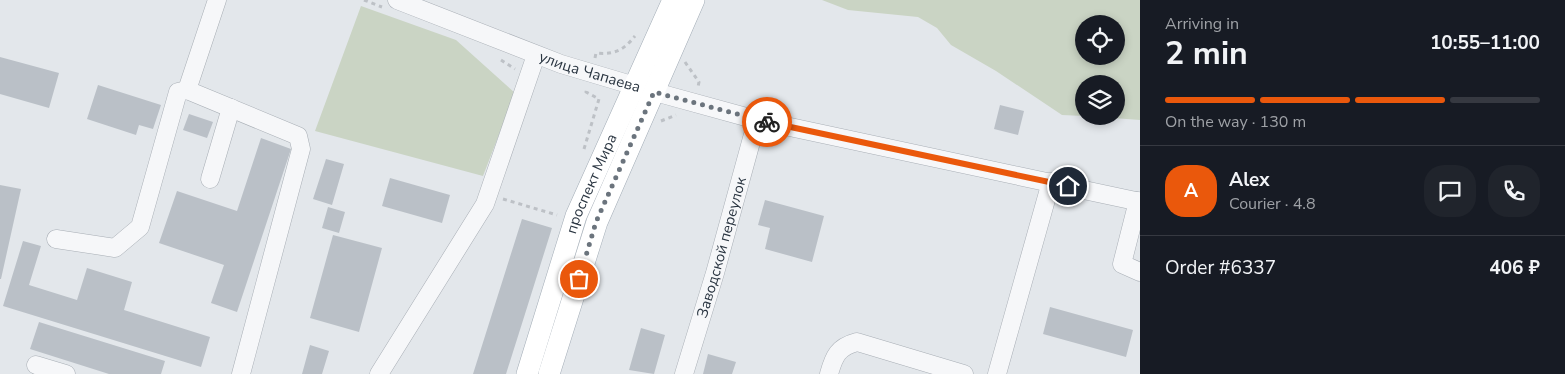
<!DOCTYPE html>
<meta charset="utf-8">
<style>
:root{--surface:#171b24;--page:#20242c;--text:#f1f3f6;--muted:#9ea1a6;--line:#363941;--accent:#ea580c}
body{margin:0;font-family:"Nunito Sans",sans-serif;background:var(--page);color:var(--text);height:100vh;display:flex;flex-direction:column;font-size:19px;white-space:nowrap}
*{box-sizing:border-box;margin:0}
p{font-size:16px;color:var(--muted)}
.icon{flex:none;width:28px;height:28px;fill:none;stroke:currentColor;stroke-width:2;stroke-linecap:round;stroke-linejoin:round}
.map{position:relative;flex:1;overflow:hidden}
.side{display:flex;flex-direction:column;background:var(--surface);width:425px}
.side>*{flex:none}
.buttons{position:absolute;left:1075px;top:15px;display:grid;gap:10px}
.buttons a{display:grid;place-items:center;width:50px;height:50px;border-radius:50%;background:var(--surface);box-shadow:0 2px 8px #0003;font-size:25px}
.pin{position:absolute;display:grid;place-items:center;width:42px;height:42px;color:#fff;margin:-21px;border:2px solid #fff;border-radius:50%;box-shadow:0 1px 5px #0007}
.courier{position:absolute;display:grid;place-items:center;width:50px;height:50px;margin:-25px;border:4px solid #ea580c;border-radius:50%;background:#fff;color:#222;box-shadow:0 1px 6px #0007}
.head em{font-style:normal;font-weight:700}
.head div{display:flex;flex-direction:column-reverse}
.head{display:flex;align-items:center;justify-content:space-between;height:85px;padding:0 25px}
h1{font-size:32px;font-weight:700;line-height:38px}
.bar{display:grid;grid-template-columns:repeat(4,1fr);gap:8px 5px;align-content:center;height:60px;padding:0 25px}
.bar i{height:6px;border-radius:4px;background:var(--line)}
.bar .on{background:var(--accent)}
.bar p{grid-column:span 4}
.line{display:flex;align-items:center;gap:12px;padding:0 25px;border-top:1px solid var(--line)}
.line div{flex:1}
.round{display:grid;place-items:center;flex:none;width:52px;height:52px;border-radius:20px;background:var(--page)}
main{display:flex;flex:1;min-height:0}
.map>svg:first-child{display:block}
.green{fill:#cad4c4;fill-rule:evenodd}
.building{fill:#bac0c7}
.lines{fill:none;stroke-linecap:round;stroke-linejoin:round}
.minor-casing{stroke:#a8aeb5;stroke-width:19}
.major-casing{stroke:#a2acb6;stroke-width:22}
.path{stroke:#bdc1c6;stroke-width:3;stroke-dasharray:4 4;stroke-linecap:butt}
.minor{stroke:#f6f7f9;stroke-width:18}
.major{stroke:#fff;stroke-width:21}
.done{stroke:#6b747d;stroke-width:5;stroke-dasharray:0 9}
.route{stroke:#ea580c;stroke-width:6}
.labels{text-anchor:middle;dominant-baseline:central;stroke-width:4;stroke-linejoin:round;paint-order:stroke}
.street-label{font-size:15px;fill:#2b3642;stroke:#f3f5f8}
</style>
<main>
<div class="map">
<svg width="1140" height="374" viewBox="0 0 1140 374">
<rect width="100%" height="100%" fill="#e3e7eb"/>
<!-- green -->
<path class="green" d="M822,0H1140V120L1086,116H1116V84H1084V116L1062,115L996,71L951,45L937,28L918,17L848,10ZM1084,24H1116V56H1084Z
M361,6L456,40L515,93L483,176L315,131Z"/>
<!-- building -->
<path class="building" d="M0,57L59,73L49,108L0,94Z
M98,85L161,105L153,129L139,125L136,135L87,119Z
M1000,105L1024,111L1018,135L994,129Z
M189,114L213,122L207,138L183,130Z
M261,138L291,149L237,312L211,303L224,265L159,243L177,191L237,211Z
M326,159L344,164L332,205L313,199Z
M390,178L450,195L442,223L382,206Z
M0,185L21,189L1,279H0Z
M765,200L824,216L812,262L765,249L770,228L758,225Z
M328,207L345,212L339,233L322,228Z
M522,219L552,228L525,314L506,374H473Z
M333,235L382,248L359,332L310,318Z
M23,241L41,246L29,285L77,300L87,268L132,282L124,310L210,337L201,367L3,306Z
M1050,307L1133,330L1126,357L1043,334Z
M39,322L165,361L161,374H109L30,349Z
M641,328L665,335L654,374L629,370Z
M310,345L329,351L322,374H302Z
M708,354L736,362L732,374H703Z"/>
<g class="lines">
<defs>
<g id="minor">
<path d="M217,0L187,90L298,136L301,149L241,374"/>
<path id="s1" d="M397,0L561,64L655,92L757,120L1140,202"/>
<path d="M210,179L231,108"/>
<path d="M1138,201L1122,264L1140,272"/>
<path d="M56,239L115,248L140,227L178,92L187,90"/>
<path d="M36,365L66,374"/>
<path d="M379,374L485,204L536,55"/>
<path id="s2" d="M684,374L715,273L757,120"/>
<path d="M829,374C834,356 838,347 857,342L964,374"/>
<path d="M997,374L1051,182"/>
</g>
<g id="major">
<path id="s3" d="M527,374L576,216L673,0"/>
<path d="M549,374L597,222L694,0"/>
</g>
</defs>
<!-- minor casing -->
<use href="#minor" class="minor-casing"/>
<!-- major casing -->
<use href="#major" class="major-casing"/>
<!-- path -->
<path class="path" d="M364,0L382,7
M595,58L596,53C614,55 624,50 635,36
M501,60L515,69
M685,62L699,82L698,87
M661,121L676,115
M584,149L599,99L586,92L587,89
M503,199L557,215"/>
<!-- minor -->
<use href="#minor" class="minor"/>
<!-- major -->
<use href="#major" class="major"/>
</g>
<g class="lines">
<!-- done -->
<path class="done" d="M579,279L596,222L654,92L767,122"/>
<!-- route -->
<path class="route" d="M767,122L1068,186"/>
</g>
<g class="labels">
<!-- street labels -->
<g class="street-label">
<text stroke="none"><textPath href="#s1" startOffset="206">улица Чапаева</textPath></text>
<text stroke="none"><textPath href="#s3" startOffset="201">проспект Мира</textPath></text>
<text stroke="none"><textPath href="#s2" startOffset="132">Заводской переулок</textPath></text>
</g>
</g>
</svg>
<div class="buttons">
<a><svg class="icon" aria-label="locate" viewBox="0 0 24 24"><circle cx="12" cy="12" r="6"/><path d="M12 2v4M12 18v4M2 12h4M18 12h4"/></svg></a>
<a><svg class="icon" aria-label="layers" viewBox="0 0 24 24"><path d="M12 4l9 5-9 5-9-5zM3 14l9 5 9-5"/></svg></a>
</div>
<div class="pin" style="left:579px;top:279px;background:#ea580c"><svg class="icon" aria-label="bag" viewBox="0 0 24 24"><path d="M5 8h14l-1 12H6zM9 8a3 3 0 0 1 6 0"/></svg></div>
<div class="pin" style="left:1068px;top:186px;background:#1f2937"><svg class="icon" aria-label="home" viewBox="0 0 24 24"><path d="M3 11l9-7 9 7M6 9v11h12V9"/></svg></div>
<div class="courier" style="left:767px;top:122px"><svg class="icon" aria-label="bike" viewBox="0 0 24 24"><circle cx="6" cy="16" r="4"/><circle cx="18" cy="16" r="4"/><path d="M6 16l4-8h5l3 8M10 8l3 8H6M13 5h3"/></svg></div>
</div>
<section class="side">
<div class="head"><div><h1>2 min</h1><p>Arriving in</p></div><em>10:55–11:00</em></div>
<div class="bar"><i class="on"></i><i class="on"></i><i class="on"></i><i></i><p>On the way · 130 m</p></div>
<div class="line" style="height:90px"><b class="round" style="background:var(--accent);color:#fff">A</b><div><b>Alex</b><p>Courier · 4.8</p></div><a class="round"><svg class="icon" aria-label="chat" viewBox="0 0 24 24"><path d="M4 5h16v11H9l-5 4z"/></svg></a><a class="round"><svg class="icon" aria-label="phone" viewBox="0 0 24 24"><path d="M5 4h4l2 5-3 2q2 4 5 5l2-3 5 2v4C11 20 4 13 5 4z"/></svg></a></div>
<div class="line" style="height:65px"><div>Order #6337</div><b>406 ₽</b></div>
</section>
</main>
